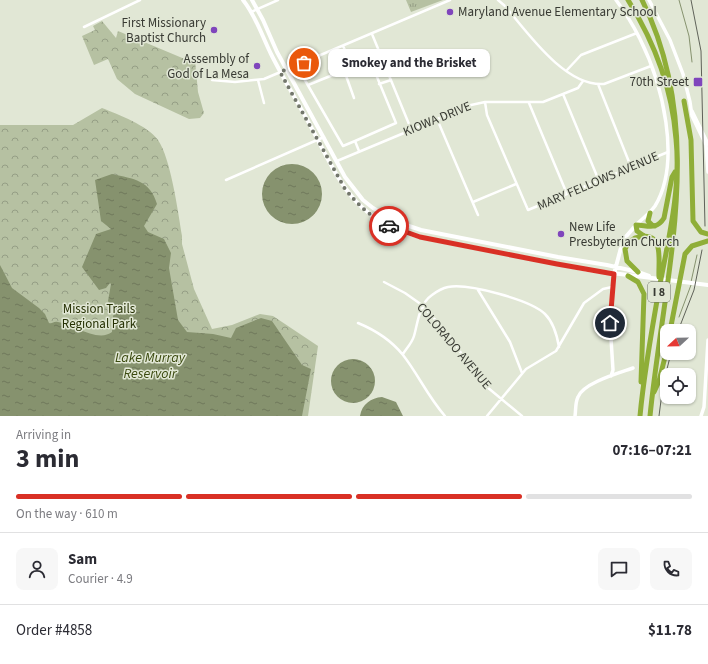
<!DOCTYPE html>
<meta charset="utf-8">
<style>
:root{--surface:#fff;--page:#f7f7f7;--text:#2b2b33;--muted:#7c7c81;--line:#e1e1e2;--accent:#d93025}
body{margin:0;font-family:"Source Sans 3",sans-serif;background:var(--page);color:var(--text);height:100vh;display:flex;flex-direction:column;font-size:15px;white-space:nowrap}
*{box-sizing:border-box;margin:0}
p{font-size:13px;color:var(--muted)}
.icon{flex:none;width:22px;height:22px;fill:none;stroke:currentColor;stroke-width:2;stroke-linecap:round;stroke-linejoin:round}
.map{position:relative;height:416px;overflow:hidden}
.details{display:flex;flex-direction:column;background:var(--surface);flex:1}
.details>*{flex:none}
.needle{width:26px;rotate:248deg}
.controls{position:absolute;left:660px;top:324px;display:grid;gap:8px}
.controls a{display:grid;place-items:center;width:36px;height:36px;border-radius:8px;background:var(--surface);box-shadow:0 1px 3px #0004;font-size:20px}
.pin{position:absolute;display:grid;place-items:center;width:34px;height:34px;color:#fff;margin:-17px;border:2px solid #fff;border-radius:50%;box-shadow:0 1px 4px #0007}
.courier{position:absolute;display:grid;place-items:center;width:40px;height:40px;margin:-20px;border:3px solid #d93025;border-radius:50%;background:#fff;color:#222;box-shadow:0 1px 5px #0007}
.bubble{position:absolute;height:28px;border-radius:8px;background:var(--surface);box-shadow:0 1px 3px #0004;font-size:13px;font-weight:700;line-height:28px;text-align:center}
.headline em{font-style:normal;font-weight:700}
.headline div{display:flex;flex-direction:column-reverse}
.headline{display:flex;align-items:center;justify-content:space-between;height:68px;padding:0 16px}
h1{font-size:26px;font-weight:700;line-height:30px}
.bar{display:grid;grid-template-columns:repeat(4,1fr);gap:6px 4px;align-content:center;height:48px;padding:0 16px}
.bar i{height:5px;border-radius:3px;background:var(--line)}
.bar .on{background:var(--accent)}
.bar p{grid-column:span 4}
.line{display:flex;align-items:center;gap:10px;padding:0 16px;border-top:1px solid var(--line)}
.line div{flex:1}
.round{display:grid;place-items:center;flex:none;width:42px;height:42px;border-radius:8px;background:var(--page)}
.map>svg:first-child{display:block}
.grass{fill:url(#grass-tufts)}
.park{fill:url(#park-crowns)}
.water{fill:url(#water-ripples)}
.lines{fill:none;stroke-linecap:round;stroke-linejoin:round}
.stream{stroke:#86926e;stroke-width:1}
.minor{stroke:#fff;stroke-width:2.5}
.tertiary{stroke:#fff;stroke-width:3.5}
.secondary{stroke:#fff;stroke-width:4}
.motorway{stroke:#8fae38;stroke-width:5}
.tram{stroke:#5f6259;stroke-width:1}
.done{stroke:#73776c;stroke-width:4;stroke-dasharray:0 7.2}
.route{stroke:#d93025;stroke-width:5}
.poi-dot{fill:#7f45bc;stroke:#e1e7d5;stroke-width:1.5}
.labels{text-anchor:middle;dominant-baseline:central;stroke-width:3;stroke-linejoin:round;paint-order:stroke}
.shield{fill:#e1e7d5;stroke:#6b6e64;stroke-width:1}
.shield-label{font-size:12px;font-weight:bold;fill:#383a33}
.poi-label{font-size:13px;fill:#383a33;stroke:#e1e7d5;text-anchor:end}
.street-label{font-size:13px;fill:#383a33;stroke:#e1e7d5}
.park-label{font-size:13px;fill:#253003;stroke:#e1e7d5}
.water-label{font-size:14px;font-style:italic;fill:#3b4a0f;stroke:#e1e7d5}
</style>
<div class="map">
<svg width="708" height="416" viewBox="0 0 708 416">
<defs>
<pattern id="grass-tufts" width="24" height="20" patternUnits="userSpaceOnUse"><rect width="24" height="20" fill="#b6c1a2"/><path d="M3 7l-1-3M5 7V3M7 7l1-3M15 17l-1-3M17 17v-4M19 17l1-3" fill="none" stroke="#959e85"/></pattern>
<pattern id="park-crowns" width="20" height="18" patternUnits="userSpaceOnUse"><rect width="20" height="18" fill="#b6c1a2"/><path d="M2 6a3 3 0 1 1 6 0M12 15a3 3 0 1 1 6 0" fill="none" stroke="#959e85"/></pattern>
<pattern id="water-ripples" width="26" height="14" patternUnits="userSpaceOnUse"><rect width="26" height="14" fill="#86926e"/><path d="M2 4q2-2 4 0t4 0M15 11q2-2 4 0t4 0" fill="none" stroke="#6f785b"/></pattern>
</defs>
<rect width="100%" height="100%" fill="#e1e7d5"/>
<!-- grass -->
<path class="grass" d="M406,0H443L411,12Z"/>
<!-- park -->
<path class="park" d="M102,21L116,38L118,31L187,60H195L198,92L204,113L200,118L189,119L135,94L117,79L108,59L94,65L82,36L95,30L93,26Z
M102,108C119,115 147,125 158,140C171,159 178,212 182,236V244L194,289L212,329L232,325L260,314L273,316L318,346L308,416H0V125H73Z"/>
<!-- water -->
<path class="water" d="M262 194a30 30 0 1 1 60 0a30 30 0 1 1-60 0Z
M112,174C134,179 150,180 157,204L144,226L148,232L164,239L171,253L169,268L178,320L187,332L213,334L231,338L236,328L261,318L272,321L302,365L311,369L302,416H0V265L12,288L39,308L45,314L49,323C53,324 53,321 58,322C72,324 98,343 112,332L113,316L115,313L108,301L111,284L110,283L106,288L99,290L82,267L96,234L111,229L101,221L95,180Z
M331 381a22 22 0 1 1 44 0a22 22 0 1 1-44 0Z
M382,397L396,402L403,416H360C362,404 371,398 382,397Z"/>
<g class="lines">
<!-- stream -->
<path class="stream" d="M679,0L689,36L692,62
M691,282L697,255
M679,317L691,285"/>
<!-- minor -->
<path class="minor" d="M498,0L505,6C527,32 565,87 604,84L651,66
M251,12L278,0
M84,27L140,0
M372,34L411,129
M343,46L353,67
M344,70L354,98
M567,70L581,55L637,33
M302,75L343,146L355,141L359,151
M212,80L235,82L264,79L450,0
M258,80L264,103
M379,84L391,80
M598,84L631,167
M308,85L370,60L396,123L355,141
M563,94L599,181
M485,102L487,115L528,210L668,152
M529,103L567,194
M437,119L478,215
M337,161L471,105L485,102H543L578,88L583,81
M226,180L324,137
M473,202L516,184
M384,282L405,293L422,305L448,334L481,382L522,416
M478,290L510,342L522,373
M358,323C375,330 391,340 403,355C418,374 428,397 445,416
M403,354C406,349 412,343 414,336C418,322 419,304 432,295C436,292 443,288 448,287C468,283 531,300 545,314C554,323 557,335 559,347
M487,416L526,369L556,351L584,303L603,289L612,287"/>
<!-- tertiary -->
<path class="tertiary" d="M616,0C625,12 633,25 640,39C662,83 682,161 655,206C650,213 642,219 636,225
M649,0L670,40L683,74L690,102L692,116L706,145L708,172
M692,111L708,144
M611,376L613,370L610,323L614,274
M575,416C576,410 575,403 578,397C583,383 619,373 633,368
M701,416L704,407L708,340"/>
<!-- secondary -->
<path class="secondary" d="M243,0C256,16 262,36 271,54C283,78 297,101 310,125C340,181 352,219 420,237L588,270L708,285
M252,0L263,20L277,52L345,177L363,200L373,208L397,222L421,230L558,257L607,265L638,272L649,276
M614,274L623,240L636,225"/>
<!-- motorway -->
<path class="motorway" d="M628,0C655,43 672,88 676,139C681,187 669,237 660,284C652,328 644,372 640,416
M642,0C708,132 664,275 650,416
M684,101L691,140L693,221L701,232L708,234
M650,213L648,221L652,225L655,226
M644,236L637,231L636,225C647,225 656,231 664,218L672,177L675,172
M638,272L627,261L625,249C628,243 632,238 639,237C665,231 658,262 659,277
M628,276L638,282L644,294L641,382
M670,331L685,254L692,246L708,241
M654,392L659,381L667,349"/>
<!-- tram -->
<path class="tram" d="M691,0L701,51L705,226
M678,331L694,290L702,250
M659,416L663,385L671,353"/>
</g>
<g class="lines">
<!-- done -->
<path class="done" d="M304,63L280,72L345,189C358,205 371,217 389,226"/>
<!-- route -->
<path class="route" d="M389,226L420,237L557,264L614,274L610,323"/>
</g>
<!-- markers -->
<g class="poi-dot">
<circle cx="450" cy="12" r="4"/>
<circle cx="214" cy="30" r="4"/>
<circle cx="257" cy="66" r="4"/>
<rect x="693" y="77" width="10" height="10" rx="2"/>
<circle cx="561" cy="234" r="4"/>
</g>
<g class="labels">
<!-- shield labels -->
<rect class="shield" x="648" y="282" width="22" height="20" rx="3"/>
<g class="shield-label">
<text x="659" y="292">I 8</text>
</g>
<!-- poi labels -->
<g class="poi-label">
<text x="458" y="12" text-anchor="start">Maryland Avenue Elementary School</text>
<text x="206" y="23">First Missionary<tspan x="206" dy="15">Baptist Church</tspan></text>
<text x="249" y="59">Assembly of<tspan x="249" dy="15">God of La Mesa</tspan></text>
<text x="689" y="82">70th Street</text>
<text x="569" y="227" text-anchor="start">New Life<tspan x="569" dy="15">Presbyterian Church</tspan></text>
</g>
<!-- street labels -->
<g class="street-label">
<text transform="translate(437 119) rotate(-22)">KIOWA DRIVE</text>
<text transform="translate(598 181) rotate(-23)">MARY FELLOWS AVENUE</text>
<text transform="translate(454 346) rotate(50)">COLORADO AVENUE</text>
</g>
<!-- park labels -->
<g class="park-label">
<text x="99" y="309">Mission Trails<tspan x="99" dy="15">Regional Park</tspan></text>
</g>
<!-- water labels -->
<g class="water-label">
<text x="150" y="358">Lake Murray<tspan x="150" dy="16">Reservoir</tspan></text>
</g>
</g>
</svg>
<div class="controls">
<a><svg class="needle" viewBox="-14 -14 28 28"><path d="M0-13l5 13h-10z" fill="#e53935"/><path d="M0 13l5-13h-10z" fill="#7c7c81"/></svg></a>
<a><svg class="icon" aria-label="locate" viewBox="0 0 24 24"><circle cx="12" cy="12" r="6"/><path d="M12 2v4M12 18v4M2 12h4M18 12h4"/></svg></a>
</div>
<div class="pin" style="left:304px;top:63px;background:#ea580c"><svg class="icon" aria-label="bag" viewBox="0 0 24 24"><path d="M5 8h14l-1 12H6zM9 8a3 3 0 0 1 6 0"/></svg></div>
<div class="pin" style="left:610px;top:323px;background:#1f2937"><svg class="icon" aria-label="home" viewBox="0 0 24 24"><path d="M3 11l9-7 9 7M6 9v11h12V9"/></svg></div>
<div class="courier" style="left:389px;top:226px"><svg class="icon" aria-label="car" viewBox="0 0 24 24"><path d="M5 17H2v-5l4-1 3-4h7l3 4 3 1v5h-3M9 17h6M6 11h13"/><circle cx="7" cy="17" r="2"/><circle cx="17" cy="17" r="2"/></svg></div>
<div class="bubble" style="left:328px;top:49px;width:162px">Smokey and the Brisket</div>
</div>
<section class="details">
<div class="headline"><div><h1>3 min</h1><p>Arriving in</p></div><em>07:16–07:21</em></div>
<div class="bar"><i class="on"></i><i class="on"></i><i class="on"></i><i></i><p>On the way · 610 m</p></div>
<div class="line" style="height:72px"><a class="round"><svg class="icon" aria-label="person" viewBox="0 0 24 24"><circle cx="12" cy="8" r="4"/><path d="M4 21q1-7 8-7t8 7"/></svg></a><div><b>Sam</b><p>Courier · 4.9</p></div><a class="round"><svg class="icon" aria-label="chat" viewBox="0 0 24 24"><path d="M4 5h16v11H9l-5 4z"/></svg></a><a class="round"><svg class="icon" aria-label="phone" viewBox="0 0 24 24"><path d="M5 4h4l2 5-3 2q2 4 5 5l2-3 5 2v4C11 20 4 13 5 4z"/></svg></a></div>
<div class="line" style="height:52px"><div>Order #4858</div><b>$11.78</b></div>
</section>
